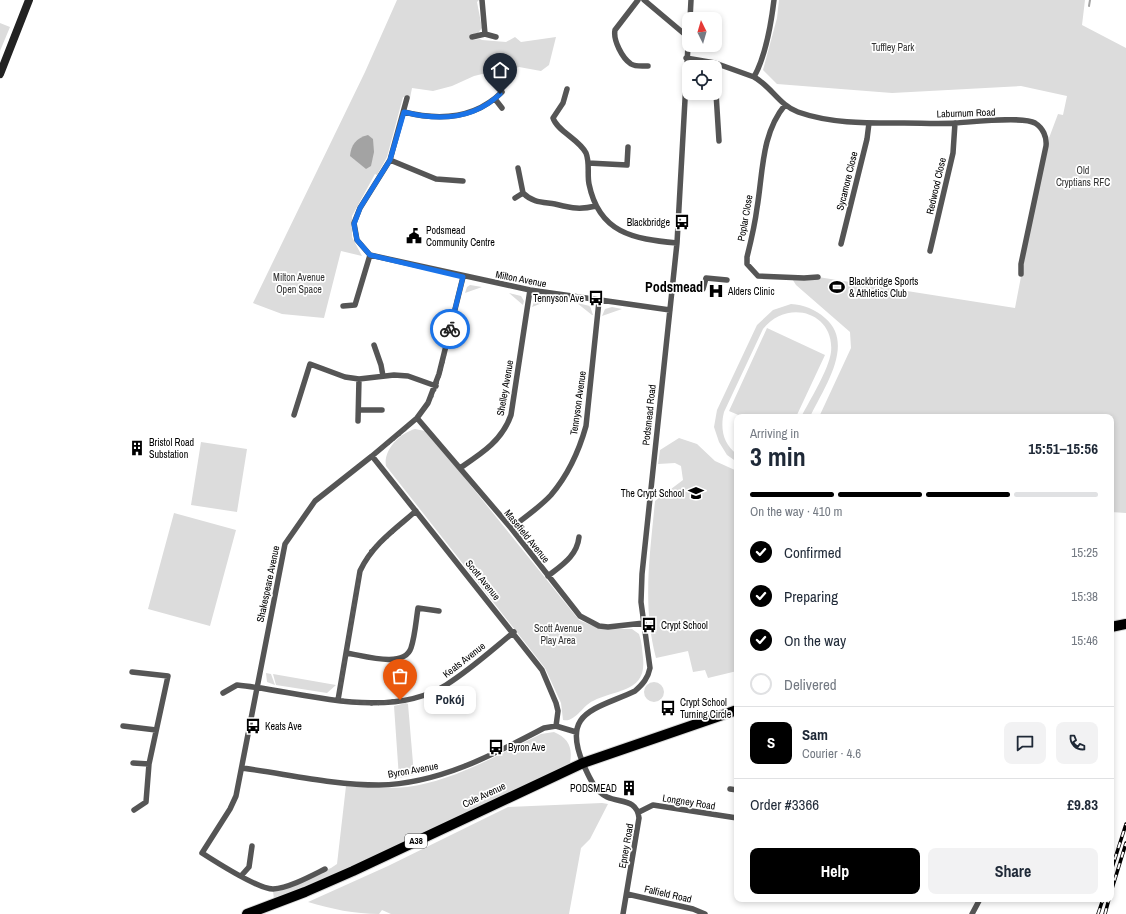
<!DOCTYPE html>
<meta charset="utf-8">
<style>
:root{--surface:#fff;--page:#f2f2f3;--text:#1f2937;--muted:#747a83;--line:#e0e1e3;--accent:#000}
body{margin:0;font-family:"Archivo Narrow",sans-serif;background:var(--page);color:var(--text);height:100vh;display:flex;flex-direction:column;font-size:15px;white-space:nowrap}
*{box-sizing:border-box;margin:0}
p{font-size:13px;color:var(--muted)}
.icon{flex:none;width:22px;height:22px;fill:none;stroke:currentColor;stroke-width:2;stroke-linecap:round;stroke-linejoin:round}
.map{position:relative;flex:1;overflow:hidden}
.details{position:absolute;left:734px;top:414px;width:380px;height:488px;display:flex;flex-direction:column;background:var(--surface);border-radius:8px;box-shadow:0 2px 6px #0003}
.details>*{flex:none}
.needle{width:26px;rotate:355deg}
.controls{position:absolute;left:682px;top:12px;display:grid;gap:8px}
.controls a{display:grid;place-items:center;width:40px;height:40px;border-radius:8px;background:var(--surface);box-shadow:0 2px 6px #0003;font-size:20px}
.pin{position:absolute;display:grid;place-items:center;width:34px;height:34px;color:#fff;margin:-41px -17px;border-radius:50% 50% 50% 0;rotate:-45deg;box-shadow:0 0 4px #0007}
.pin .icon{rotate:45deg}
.courier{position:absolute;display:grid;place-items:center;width:40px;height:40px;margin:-20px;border:3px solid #1a73e8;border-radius:50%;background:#fff;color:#222;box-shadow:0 1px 5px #0007}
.bubble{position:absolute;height:28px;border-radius:8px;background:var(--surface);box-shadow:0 2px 6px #0003;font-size:13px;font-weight:700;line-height:28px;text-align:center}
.summary em{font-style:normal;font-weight:700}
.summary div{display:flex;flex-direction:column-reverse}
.summary{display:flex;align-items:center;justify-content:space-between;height:68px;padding:0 16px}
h1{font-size:26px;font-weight:700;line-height:30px}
.bar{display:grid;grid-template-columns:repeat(4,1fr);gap:6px 4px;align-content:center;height:48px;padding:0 16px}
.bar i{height:5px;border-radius:3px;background:var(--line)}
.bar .on{background:var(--accent)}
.bar p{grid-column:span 4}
.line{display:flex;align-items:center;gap:10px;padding:0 16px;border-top:1px solid var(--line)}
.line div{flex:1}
.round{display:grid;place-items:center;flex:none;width:42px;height:42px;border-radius:8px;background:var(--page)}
ol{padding:0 16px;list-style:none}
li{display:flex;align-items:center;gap:12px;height:44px}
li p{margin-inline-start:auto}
li .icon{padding:4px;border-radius:50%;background:var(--accent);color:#fff;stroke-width:4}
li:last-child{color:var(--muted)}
li i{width:22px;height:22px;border:2px solid var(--line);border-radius:50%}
.button{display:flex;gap:8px;margin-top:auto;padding:8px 16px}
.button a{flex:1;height:46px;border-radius:8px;background:var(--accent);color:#fff;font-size:16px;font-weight:700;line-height:46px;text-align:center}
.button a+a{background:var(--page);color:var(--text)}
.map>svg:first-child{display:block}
.green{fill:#dcdcdc}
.water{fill:#a3a3a3}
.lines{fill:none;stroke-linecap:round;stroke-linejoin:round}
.stream{stroke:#a3a3a3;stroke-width:2}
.highway-casing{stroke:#dbdbdb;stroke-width:12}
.street{stroke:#555;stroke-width:5.5}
.secondary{stroke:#222;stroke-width:8}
.highway{stroke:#000;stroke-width:10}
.rail-casing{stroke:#000;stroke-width:3.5}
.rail{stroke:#fff;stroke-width:2;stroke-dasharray:6;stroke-linecap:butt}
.done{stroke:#595959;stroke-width:4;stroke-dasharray:0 7.2}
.route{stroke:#1a73e8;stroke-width:5}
.labels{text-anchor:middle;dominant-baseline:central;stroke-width:3.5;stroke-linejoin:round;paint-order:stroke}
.shield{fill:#fff;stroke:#4c4c4c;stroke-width:1}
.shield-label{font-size:9px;font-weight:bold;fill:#000}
.park-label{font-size:10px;fill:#333;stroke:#fff}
.street-label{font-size:10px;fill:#000;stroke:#fff}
.poi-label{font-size:10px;fill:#000;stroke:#fff;text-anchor:start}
.district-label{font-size:14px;font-weight:bold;fill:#000;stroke:#fff}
</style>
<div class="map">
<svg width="1126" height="914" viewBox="0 0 1126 914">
<rect width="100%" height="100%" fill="#fff"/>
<!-- green -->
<path class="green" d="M397,0H479L477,2L482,28L478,33L470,35L471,40L480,39L482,40L506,42L515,37L521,42L556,37L549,65L541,71L519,67L505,71L503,69L474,76L452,86L433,91L412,88L410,98L403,97L387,157L377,175L375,174L352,216V237L362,256L341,251L324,318L282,314L253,303L365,72Z
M779,0H1085L1082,25L1126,48V513L1111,512V417H819L851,348L850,332L796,285L791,277H818L1015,308L1046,146L1058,114L1063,115L1067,96L1021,86L892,93L777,84L763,70L777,18Z
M0,23L10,27L0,51Z
M470,285L482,287L465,293L467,287Z
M509,293L521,296L524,301L523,305Z
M542,298L550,300L532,307L535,300Z
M577,303L590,306L593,315H592Z
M791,304C804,305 815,309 825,318C856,344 823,389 810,417H801C810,400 829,369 831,352C835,313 788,298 763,329L724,412C720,428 723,444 737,454V462L727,455L719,442L714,427L717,410L757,325L773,310Z
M612,307L622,309L602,316L605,309Z
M767,328L825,355L796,417H743L729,411Z
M415,429L425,431L439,446L579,620L600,629H632L639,634C642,642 642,650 643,658C647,693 615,689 593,701C583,705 575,723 563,720L561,703L545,668L386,466C383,450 400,433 415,429Z
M679,438L697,444L715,461L737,471V671L708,678L705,670L693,672L688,651L656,658C642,605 650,555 655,501L683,480L681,466L675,463L658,464L660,450Z
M201,442L247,449L237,512L191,505Z
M174,513L236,530L210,626L148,609Z
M266,673L271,674L275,685L267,682Z
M273,674L336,685L327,693L276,685Z
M644 692a10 10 0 1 1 20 0a10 10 0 1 1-20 0Z
M406,703L408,704L414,775L399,778L394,706Z
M554,732C568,738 573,747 570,763L374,856L274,899L273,891L331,868L337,864L346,786C366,787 387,789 407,787C454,781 499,754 541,734Z
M602,803L608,804L590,839L581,848L569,914H391L382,910L379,914C355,914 331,909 308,902L388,866L508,807Z"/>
<!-- water -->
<path class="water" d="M368,135L373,139L374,152L371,166L366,169L350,156C351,145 356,138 368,135Z"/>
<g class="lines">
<!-- stream -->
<path class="stream" d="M1089,6L1090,0"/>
<defs>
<path id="highway" d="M1111,627L1126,624
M247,914L305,892L353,871L583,763L737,710"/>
</defs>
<!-- highway casing -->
<use href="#highway" class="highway-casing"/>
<!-- street -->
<path class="street" d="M482,0L485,34L496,37
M638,0L615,30C613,40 622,58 631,64C636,67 642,66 648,66
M644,0L688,37
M690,19L691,0
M472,37L485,34
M686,58L715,63L754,77C766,55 771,25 774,0
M715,77L719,141
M754,77C771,86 779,105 798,112C832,124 869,123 904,123C921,123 939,124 956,123C972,122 1023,116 1035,123C1043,128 1047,137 1046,146L1021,264V274
M567,89L563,103L553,118C557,131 579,139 586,153C590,163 587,174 589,184C599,233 633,239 677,243
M407,98L390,160L360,208L354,223L357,240L370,255L530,290L670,310
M495,99L502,108
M785,105C761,134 763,173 757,208C755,224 751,241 747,257V264L758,276L804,278L818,277
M404,112C440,121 475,119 502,92
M390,160L436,179L463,181
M588,163L627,165L628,147
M518,168L523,193C533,203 543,202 555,204C572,208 579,210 596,206
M515,198L523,193
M841,244L867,139L869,123
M930,251L953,153L955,123
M673,286L703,289L706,278L727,280
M343,306L355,305L370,255
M374,345L381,365L383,376
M359,410H382
M294,415L310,364L345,377L359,379L394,375L408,376L436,386
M417,418L511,528L580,616L599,626L608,627L644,623
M358,421L359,379
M372,456L542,670L556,703L558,711L556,726
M460,468C481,454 502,441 511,415L530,290
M511,528C524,518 540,507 551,495C568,475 579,451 586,426L599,301
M548,576C562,565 577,556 579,537
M346,653C362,655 404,669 411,648C415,636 416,621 418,608L439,611
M132,672L168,676L149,764L146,802L134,810
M223,693L237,685C301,691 387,722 446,685C470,670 492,650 514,632
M338,700L360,571C372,545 395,529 416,511
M123,726L156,730
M133,763L149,764
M242,768C287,774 333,785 379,785C438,784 493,755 544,728L556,726L576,732
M730,789L737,790
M639,812L653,805L737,818
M325,869C311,876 289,888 273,889C258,889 216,862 202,853L230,809L236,796L285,544L315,501L372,456L417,418L428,403L439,374L463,277
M241,876L249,867L252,846
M627,894L693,909L705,914
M623,914L639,818C637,799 621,803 607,797C596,792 590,779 585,768C559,711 595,710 635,691C643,684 648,678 650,668L641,602L642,574L677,243L689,28
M972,914L980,899"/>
<!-- secondary -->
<path class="secondary" d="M0,74L29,0"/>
<!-- highway -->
<use href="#highway" class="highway"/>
<defs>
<path id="rail" d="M1111,871L1126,824
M1111,892L1126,843
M1098,914L1103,899
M1105,914L1109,899"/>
</defs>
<!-- rail casing -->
<use href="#rail" class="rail-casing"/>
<!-- rail -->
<use href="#rail" class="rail"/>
</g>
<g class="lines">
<!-- done -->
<path class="done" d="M400,700L373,704L338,700L360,571L371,551L416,511L372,456C391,440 415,424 428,403C441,381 444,353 450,329"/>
<!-- route -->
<path class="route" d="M450,329L463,277L370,255L357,240L354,224L360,208L390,160L404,112C439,121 473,120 500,94"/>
</g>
<!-- icons -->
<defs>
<symbol id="bus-bare" viewBox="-9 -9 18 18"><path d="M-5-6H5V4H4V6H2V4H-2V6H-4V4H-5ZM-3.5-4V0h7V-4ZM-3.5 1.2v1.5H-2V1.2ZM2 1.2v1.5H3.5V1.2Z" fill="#000" stroke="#fff" stroke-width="2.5" paint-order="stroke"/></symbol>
<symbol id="civic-bare" viewBox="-9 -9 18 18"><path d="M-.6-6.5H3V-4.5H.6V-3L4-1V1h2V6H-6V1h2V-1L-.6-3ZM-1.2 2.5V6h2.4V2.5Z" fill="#000" stroke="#fff" stroke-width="2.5" paint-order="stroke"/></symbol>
<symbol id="stadium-bare" viewBox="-9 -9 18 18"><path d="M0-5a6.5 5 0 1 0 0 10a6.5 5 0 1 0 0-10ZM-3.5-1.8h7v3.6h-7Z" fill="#000" stroke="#fff" stroke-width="2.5" paint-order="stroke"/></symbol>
<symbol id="hospital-bare" viewBox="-9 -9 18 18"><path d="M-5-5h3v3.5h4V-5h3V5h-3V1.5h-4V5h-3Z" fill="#000" stroke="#fff" stroke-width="2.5" paint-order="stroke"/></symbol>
<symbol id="building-bare" viewBox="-9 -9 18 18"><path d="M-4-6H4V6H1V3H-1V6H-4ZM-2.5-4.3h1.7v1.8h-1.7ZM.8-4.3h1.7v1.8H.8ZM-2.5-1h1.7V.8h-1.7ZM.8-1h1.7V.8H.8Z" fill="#000" stroke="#fff" stroke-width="2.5" paint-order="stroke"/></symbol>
<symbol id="school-bare" viewBox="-9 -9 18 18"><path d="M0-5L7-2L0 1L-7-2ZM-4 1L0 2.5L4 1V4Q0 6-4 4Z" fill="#000" stroke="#fff" stroke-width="2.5" paint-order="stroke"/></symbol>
</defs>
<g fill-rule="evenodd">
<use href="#bus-bare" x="671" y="211" width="22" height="22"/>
<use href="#civic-bare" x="403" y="225" width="22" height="22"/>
<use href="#stadium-bare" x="826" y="276" width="22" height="22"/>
<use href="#hospital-bare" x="705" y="280" width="22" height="22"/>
<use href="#bus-bare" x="585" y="287" width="22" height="22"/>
<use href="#building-bare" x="126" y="437" width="22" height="22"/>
<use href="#school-bare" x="685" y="482" width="22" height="22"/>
<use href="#bus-bare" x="638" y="614" width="22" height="22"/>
<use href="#bus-bare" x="657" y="697" width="22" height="22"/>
<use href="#bus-bare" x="242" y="715" width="22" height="22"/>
<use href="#bus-bare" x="485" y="736" width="22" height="22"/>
<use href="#building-bare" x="618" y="777" width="22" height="22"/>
</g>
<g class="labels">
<!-- shield labels -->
<rect class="shield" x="405" y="834" width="22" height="14" rx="3"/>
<g class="shield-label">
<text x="416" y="841">A38</text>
</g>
<!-- park labels -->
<g class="park-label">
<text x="893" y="47">Tuffley Park</text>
<text x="1083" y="170">Old<tspan x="1083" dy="12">Cryptians RFC</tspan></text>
<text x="299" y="277">Milton Avenue<tspan x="299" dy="12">Open Space</tspan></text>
<text x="558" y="628">Scott Avenue<tspan x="558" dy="12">Play Area</tspan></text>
</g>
<!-- street labels -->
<g class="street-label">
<text transform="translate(966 113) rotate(-2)">Laburnum Road</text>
<text transform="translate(847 181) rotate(-76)">Sycamore Close</text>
<text transform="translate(936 186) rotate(-77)">Redwood Close</text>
<text transform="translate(745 218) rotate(-80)">Poplar Close</text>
<text transform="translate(521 279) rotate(11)">Milton Avenue</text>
<text transform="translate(505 388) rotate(-80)">Shelley Avenue</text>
<text transform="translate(578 403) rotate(-82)">Tennyson Avenue</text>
<text transform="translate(649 415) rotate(-84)">Podsmead Road</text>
<text transform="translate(527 536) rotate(51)">Masefield Avenue</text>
<text transform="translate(483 580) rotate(51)">Scott Avenue</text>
<text transform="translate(268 584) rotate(-78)">Shakespeare Avenue</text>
<text transform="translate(464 660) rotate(-38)">Keats Avenue</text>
<text transform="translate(413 770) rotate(-10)">Byron Avenue</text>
<text transform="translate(484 795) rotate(-25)">Cole Avenue</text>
<text transform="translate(689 802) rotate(9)">Longney Road</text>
<text transform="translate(626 846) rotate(-80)">Epney Road</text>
<text transform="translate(668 894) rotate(13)">Falfield Road</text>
</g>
<!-- poi labels -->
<g class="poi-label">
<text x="670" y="222" text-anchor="end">Blackbridge</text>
<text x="426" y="230">Podsmead<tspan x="426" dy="12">Community Centre</tspan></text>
<text x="849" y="281">Blackbridge Sports<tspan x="849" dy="12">&amp; Athletics Club</tspan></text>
<text x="728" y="291">Alders Clinic</text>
<text x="584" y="298" text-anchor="end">Tennyson Ave</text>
<text x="149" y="442">Bristol Road<tspan x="149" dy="12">Substation</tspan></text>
<text x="684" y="493" text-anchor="end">The Crypt School</text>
<text x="661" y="625">Crypt School</text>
<text x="680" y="702">Crypt School<tspan x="680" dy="12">Turning Circle</tspan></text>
<text x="265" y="726">Keats Ave</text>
<text x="508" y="747">Byron Ave</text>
<text x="617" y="788" text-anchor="end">PODSMEAD</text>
</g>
<!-- district labels -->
<g class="district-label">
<text x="674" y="287">Podsmead</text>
</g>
</g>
</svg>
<div class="controls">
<a><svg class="needle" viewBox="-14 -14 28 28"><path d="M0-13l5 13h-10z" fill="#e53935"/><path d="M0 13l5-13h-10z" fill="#747a83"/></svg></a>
<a><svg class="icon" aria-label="locate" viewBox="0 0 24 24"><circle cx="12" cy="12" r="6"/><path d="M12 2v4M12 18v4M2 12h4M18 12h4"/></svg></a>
</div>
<div class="pin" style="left:400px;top:700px;background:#ea580c"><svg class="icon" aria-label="bag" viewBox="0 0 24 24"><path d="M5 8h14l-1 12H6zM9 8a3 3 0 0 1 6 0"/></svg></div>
<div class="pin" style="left:500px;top:94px;background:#1f2937"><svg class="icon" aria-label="home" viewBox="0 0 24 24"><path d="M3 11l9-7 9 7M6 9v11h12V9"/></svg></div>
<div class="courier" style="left:450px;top:329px"><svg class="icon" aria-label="bike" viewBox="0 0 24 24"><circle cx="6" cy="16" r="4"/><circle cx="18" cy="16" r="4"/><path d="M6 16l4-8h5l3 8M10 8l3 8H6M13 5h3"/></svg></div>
<div class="bubble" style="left:424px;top:686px;width:52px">Pokój</div>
<section class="details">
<div class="summary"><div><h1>3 min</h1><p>Arriving in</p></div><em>15:51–15:56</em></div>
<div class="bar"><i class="on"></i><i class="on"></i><i class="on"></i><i></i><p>On the way · 410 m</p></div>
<ol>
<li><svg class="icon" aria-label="check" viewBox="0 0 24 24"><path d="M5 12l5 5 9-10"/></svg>Confirmed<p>15:25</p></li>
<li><svg class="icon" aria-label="check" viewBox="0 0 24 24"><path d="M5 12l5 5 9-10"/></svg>Preparing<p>15:38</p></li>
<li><svg class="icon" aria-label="check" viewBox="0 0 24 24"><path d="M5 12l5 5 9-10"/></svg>On the way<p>15:46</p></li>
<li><i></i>Delivered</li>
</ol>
<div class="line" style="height:72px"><b class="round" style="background:var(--accent);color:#fff">S</b><div><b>Sam</b><p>Courier · 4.6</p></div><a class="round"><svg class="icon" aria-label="chat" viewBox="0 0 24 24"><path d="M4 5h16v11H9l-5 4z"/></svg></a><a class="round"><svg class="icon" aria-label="phone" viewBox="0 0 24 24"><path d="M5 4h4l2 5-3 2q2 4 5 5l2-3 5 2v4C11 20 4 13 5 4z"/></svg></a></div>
<div class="line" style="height:52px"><div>Order #3366</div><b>£9.83</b></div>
<div class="button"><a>Help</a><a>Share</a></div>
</section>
</div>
